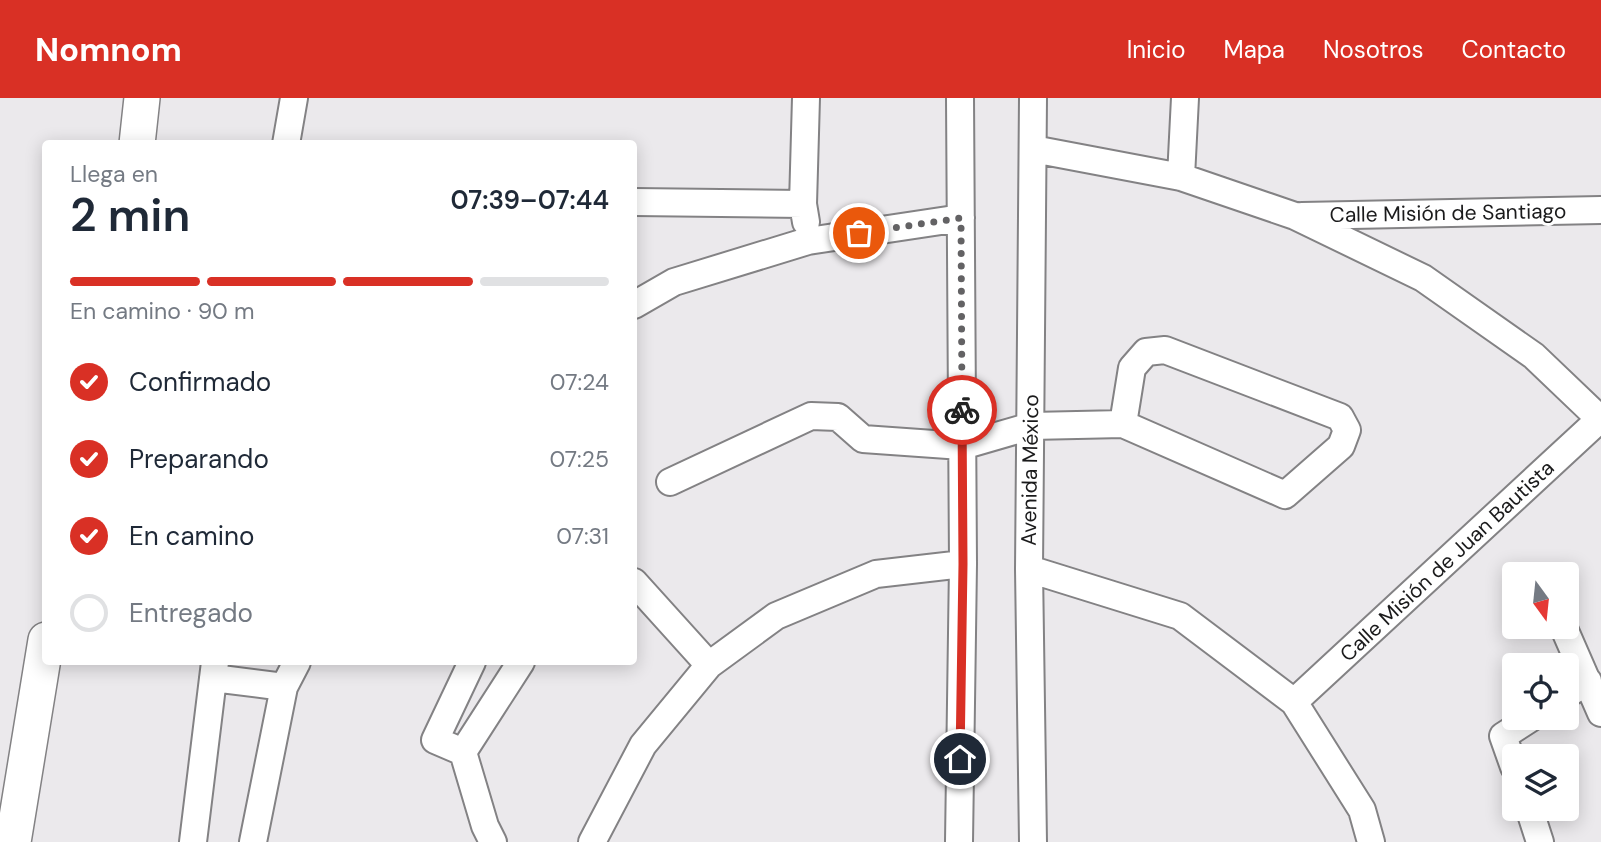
<!DOCTYPE html>
<html lang="es">
<meta charset="utf-8">
<style>
:root{--surface:#fff;--page:#f2f2f3;--text:#1f2937;--muted:#747a83;--line:#e0e1e3;--accent:#d93025}
body{margin:0;font-family:"DM Sans",sans-serif;background:var(--page);color:var(--text);height:100vh;display:flex;flex-direction:column;font-size:26px;white-space:nowrap}
*{box-sizing:border-box;margin:0}
p{font-size:23px;color:var(--muted)}
.icon{flex:none;width:38px;height:38px;fill:none;stroke:currentColor;stroke-width:2;stroke-linecap:round;stroke-linejoin:round}
.map{position:relative;flex:1;overflow:hidden}
.drawer{position:absolute;left:42px;top:42px;width:595px;height:525px;display:flex;flex-direction:column;background:var(--surface);border-radius:7px;box-shadow:0 4px 18px #0003}
.drawer>*{flex:none}
.needle{width:46px;rotate:165deg}
.buttons{position:absolute;left:1502px;top:464px;display:grid;gap:14px}
.buttons a{display:grid;place-items:center;width:77px;height:77px;border-radius:7px;background:var(--surface);box-shadow:0 4px 18px #0003;font-size:35px}
.pin{position:absolute;display:grid;place-items:center;width:60px;height:60px;color:#fff;margin:-30px;border:4px solid #fff;border-radius:50%;box-shadow:0 2px 7px #0007}
.courier{position:absolute;display:grid;place-items:center;width:70px;height:70px;margin:-35px;border:5px solid #d93025;border-radius:50%;background:#fff;color:#222;box-shadow:0 2px 9px #0007}
.overview em{font-style:normal;font-weight:600}
.overview div{display:flex;flex-direction:column-reverse}
.overview{display:flex;align-items:center;justify-content:space-between;height:119px;padding:0 28px}
h1{font-size:46px;font-weight:600;line-height:52px}
.bar{display:grid;grid-template-columns:repeat(4,1fr);gap:10px 7px;align-content:center;height:84px;padding:0 28px}
.bar i{height:9px;border-radius:5px;background:var(--line)}
.bar .selected{background:var(--accent)}
.bar p{grid-column:span 4}
ol{padding:0 28px;list-style:none}
li{display:flex;align-items:center;gap:21px;height:77px}
li p{margin-inline-start:auto}
li .icon{padding:7px;border-radius:50%;background:var(--accent);color:#fff;stroke-width:4}
li:last-child{color:var(--muted)}
li i{width:38px;height:38px;border:4px solid var(--line);border-radius:50%}
header{display:flex;align-items:center;gap:42px;box-sizing:border-box;height:98px;padding:0 35px;background:var(--accent);color:#fff}
header strong{font-size:33px}
nav{display:flex;gap:38px;margin-inline-start:auto;font-size:24px}
.map>svg:first-child{display:block}
.lines{fill:none;stroke-linecap:round;stroke-linejoin:round}
.minor-casing{stroke:#838284;stroke-width:30}
.major-casing{stroke:#838284;stroke-width:38}
.minor{stroke:#fff;stroke-width:26}
.major{stroke:#fff;stroke-width:35}
.done{stroke:#636264;stroke-width:7;stroke-dasharray:0 12.6}
.route{stroke:#d93025;stroke-width:9}
.labels{text-anchor:middle;dominant-baseline:central;stroke-width:6;stroke-linejoin:round;paint-order:stroke}
.street-label{font-size:21px;fill:#1a1a1b;stroke:#fff}
</style>
<header>
<strong>Nomnom</strong>
<nav><a>Inicio</a><a>Mapa</a><a>Nosotros</a><a>Contacto</a></nav>
</header>
<div class="map">
<svg width="1601" height="744" viewBox="0 0 1601 744">
<rect width="100%" height="100%" fill="#ebe9ec"/>
<g class="lines">
<defs>
<path id="minor" d="M286,46L294,0
M1033,51L1181,79L1295,118L1423,180L1534,258L1601,322
M1181,79L1185,0
M634,104L803,106
M1302,118L1601,112
M806,124L803,106L806,0
M634,207L674,184L808,143L961,120
M670,384L811,318L838,319L863,341L962,348L1031,328L1123,326L1285,397L1341,348L1347,332L1340,319L1165,252L1146,254L1132,270L1123,326
M1029,471L1180,518L1294,604L1362,712L1371,744
M634,484L709,567
M1563,528L1601,615
M472,564L435,642L463,654L485,728L493,744
M213,580L284,589
M1566,597L1588,583
M1294,604L1600,321
M463,654L521,564
M1514,669L1503,638L1531,620
M1529,710L1540,744
M193,744L215,564
M253,744L284,589L297,564
M592,744L643,647L709,567L776,518L876,476L963,466
M959,744L963,466L960,0
M1033,744L1029,471L1033,0"/>
<path id="major" d="M137,46L142,0
M13,744L46,542"/>
</defs>
<!-- minor casing -->
<use href="#minor" class="minor-casing"/>
<!-- major casing -->
<use href="#major" class="major-casing"/>
<!-- minor -->
<use href="#minor" class="minor"/>
<!-- major -->
<use href="#major" class="major"/>
</g>
<g class="lines">
<!-- done -->
<path class="done" d="M859,135L961,120L962,312"/>
<!-- route -->
<path class="route" d="M960,661L963,466L962,312"/>
</g>
<g class="labels">
<!-- street labels -->
<g class="street-label">
<text transform="translate(1448 115) rotate(-1)">Calle Misión de Santiago</text>
<text transform="translate(1030 372) rotate(-89)">Avenida México</text>
<text transform="translate(1447 463) rotate(-43)">Calle Misión de Juan Bautista</text>
</g>
</g>
</svg>
<div class="buttons">
<a><svg class="needle" viewBox="-14 -14 28 28"><path d="M0-13l5 13h-10z" fill="#e53935"/><path d="M0 13l5-13h-10z" fill="#747a83"/></svg></a>
<a><svg class="icon" aria-label="locate" viewBox="0 0 24 24"><circle cx="12" cy="12" r="6"/><path d="M12 2v4M12 18v4M2 12h4M18 12h4"/></svg></a>
<a><svg class="icon" aria-label="layers" viewBox="0 0 24 24"><path d="M12 4l9 5-9 5-9-5zM3 14l9 5 9-5"/></svg></a>
</div>
<div class="pin" style="left:859px;top:135px;background:#ea580c"><svg class="icon" aria-label="bag" viewBox="0 0 24 24"><path d="M5 8h14l-1 12H6zM9 8a3 3 0 0 1 6 0"/></svg></div>
<div class="pin" style="left:960px;top:661px;background:#1f2937"><svg class="icon" aria-label="home" viewBox="0 0 24 24"><path d="M3 11l9-7 9 7M6 9v11h12V9"/></svg></div>
<div class="courier" style="left:962px;top:312px"><svg class="icon" aria-label="bike" viewBox="0 0 24 24"><circle cx="6" cy="16" r="4"/><circle cx="18" cy="16" r="4"/><path d="M6 16l4-8h5l3 8M10 8l3 8H6M13 5h3"/></svg></div>
<section class="drawer">
<div class="overview"><div><h1>2 min</h1><p>Llega en</p></div><em>07:39–07:44</em></div>
<div class="bar"><i class="selected"></i><i class="selected"></i><i class="selected"></i><i></i><p>En camino · 90 m</p></div>
<ol>
<li><svg class="icon" aria-label="check" viewBox="0 0 24 24"><path d="M5 12l5 5 9-10"/></svg>Confirmado<p>07:24</p></li>
<li><svg class="icon" aria-label="check" viewBox="0 0 24 24"><path d="M5 12l5 5 9-10"/></svg>Preparando<p>07:25</p></li>
<li><svg class="icon" aria-label="check" viewBox="0 0 24 24"><path d="M5 12l5 5 9-10"/></svg>En camino<p>07:31</p></li>
<li><i></i>Entregado</li>
</ol>
</section>
</div>
